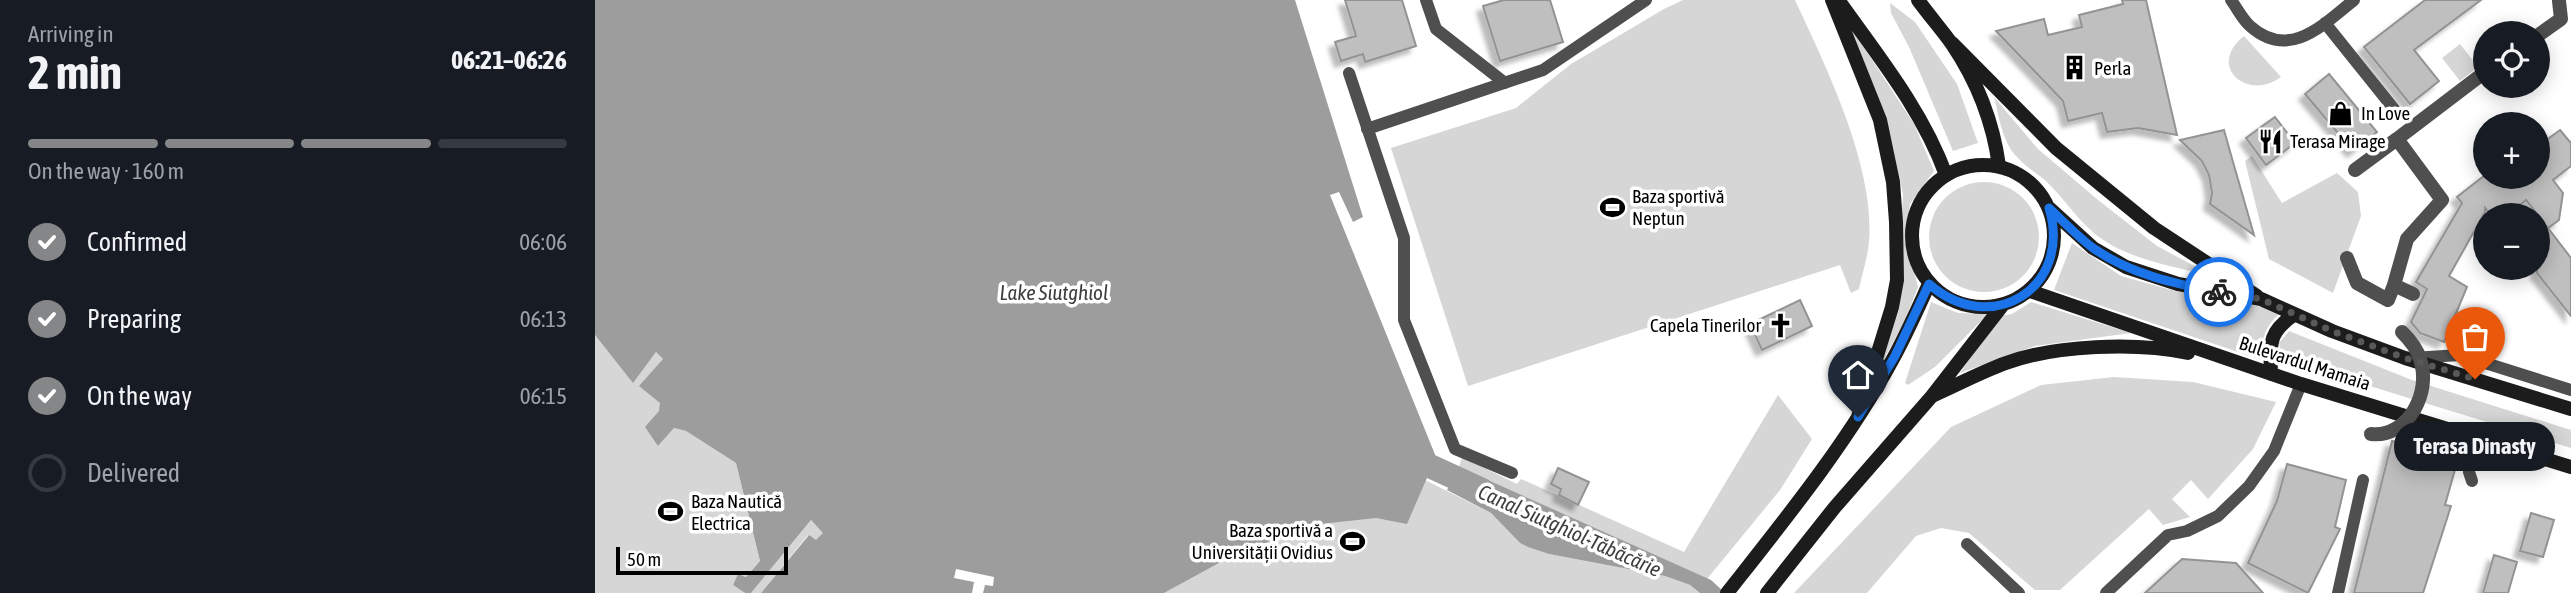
<!DOCTYPE html>
<meta charset="utf-8">
<style>
:root{--surface:#171b24;--page:#242831;--text:#f1f3f6;--muted:#9ea1a6;--line:#363941;--accent:#858687}
body{margin:0;font-family:"Asap Condensed",sans-serif;background:var(--page);color:var(--text);height:100vh;display:flex;flex-direction:column;font-size:26px;white-space:nowrap}
*{box-sizing:border-box;margin:0}
p{font-size:23px;color:var(--muted)}
.icon{flex:none;width:38px;height:38px;fill:none;stroke:currentColor;stroke-width:2;stroke-linecap:round;stroke-linejoin:round}
.map{position:relative;flex:1;overflow:hidden}
.panel{display:flex;flex-direction:column;background:var(--surface);width:595px}
.panel>*{flex:none}
.buttons{position:absolute;left:1878px;top:21px;display:grid;gap:14px}
.buttons a{display:grid;place-items:center;width:77px;height:77px;border-radius:50%;background:var(--surface);box-shadow:0 4px 18px #0003;font-size:35px}
.scale{position:absolute;left:21px;bottom:18px;width:172px;box-sizing:border-box;padding-left:7px;border:4px solid #000;border-top:0;font-size:19px;line-height:24px;white-space:nowrap;color:#000;-webkit-text-stroke:5px #fff;paint-order:stroke}
.pin{position:absolute;display:grid;place-items:center;width:60px;height:60px;color:#fff;margin:-72px -30px;border-radius:50% 50% 50% 0;rotate:-45deg;box-shadow:0 0 7px #0007}
.pin .icon{rotate:45deg}
.courier{position:absolute;display:grid;place-items:center;width:70px;height:70px;margin:-35px;border:5px solid #1a73e8;border-radius:50%;background:#fff;color:#222;box-shadow:0 2px 9px #0007}
.bubble{position:absolute;height:49px;border-radius:24px;background:var(--surface);box-shadow:0 4px 18px #0003;font-size:23px;font-weight:700;line-height:49px;text-align:center}
.overview em{font-style:normal;font-weight:700}
.overview div{display:flex;flex-direction:column-reverse}
.overview{display:flex;align-items:center;justify-content:space-between;height:119px;padding:0 28px}
h1{font-size:46px;font-weight:700;line-height:52px}
.bar{display:grid;grid-template-columns:repeat(4,1fr);gap:10px 7px;align-content:center;height:84px;padding:0 28px}
.bar i{height:9px;border-radius:5px;background:var(--line)}
.bar .on{background:var(--accent)}
.bar p{grid-column:span 4}
ol{padding:0 28px;list-style:none}
li{display:flex;align-items:center;gap:21px;height:77px}
li p{margin-inline-start:auto}
li .icon{padding:7px;border-radius:50%;background:var(--accent);color:#fff;stroke-width:4}
li:last-child{color:var(--muted)}
li i{width:38px;height:38px;border:4px solid var(--line);border-radius:50%}
main{display:flex;flex:1;min-height:0}
.map>svg:first-child{display:block}
.green{fill:#d6d6d6}
.water{fill:#9d9d9d}
.lines{fill:none;stroke-linecap:round;stroke-linejoin:round}
.canal{stroke:#9d9d9d;stroke-width:24}
.building{fill:#bfbfbf;stroke:#939393;stroke-width:2;filter:url(#shadow)}
.lane{stroke:#4f4f4f;stroke-width:12}
.street{stroke:#4f4f4f;stroke-width:14}
.secondary{stroke:#1c1c1c;stroke-width:14}
.street-bridge{stroke:#4f4f4f;stroke-width:14}
.done{stroke:#595959;stroke-width:7;stroke-dasharray:0 12.6}
.route{stroke:#1a73e8;stroke-width:9}
.labels{text-anchor:middle;dominant-baseline:central;stroke-width:7;stroke-linejoin:round;paint-order:stroke}
.poi-label{font-size:19px;fill:#000;stroke:#fff;text-anchor:start}
.street-label{font-size:19px;fill:#000;stroke:#fff}
.water-label{font-size:21px;font-style:italic;fill:#3e3e3e;stroke:#fff}
</style>
<main>
<section class="panel">
<div class="overview"><div><h1>2 min</h1><p>Arriving in</p></div><em>06:21–06:26</em></div>
<div class="bar"><i class="on"></i><i class="on"></i><i class="on"></i><i></i><p>On the way · 160 m</p></div>
<ol>
<li><svg class="icon" aria-label="check" viewBox="0 0 24 24"><path d="M5 12l5 5 9-10"/></svg>Confirmed<p>06:06</p></li>
<li><svg class="icon" aria-label="check" viewBox="0 0 24 24"><path d="M5 12l5 5 9-10"/></svg>Preparing<p>06:13</p></li>
<li><svg class="icon" aria-label="check" viewBox="0 0 24 24"><path d="M5 12l5 5 9-10"/></svg>On the way<p>06:15</p></li>
<li><i></i>Delivered</li>
</ol>
</section>
<div class="map">
<svg width="1976" height="593" viewBox="0 0 1976 593">
<defs>
<filter id="shadow"><feDropShadow dx="-6" dy="6" stdDeviation="2" flood-color="#0004"/></filter>
</defs>
<rect width="100%" height="100%" fill="#fff"/>
<!-- green -->
<path class="green" d="M1088,0H1200C1231,67 1280,166 1274,241C1273,257 1267,274 1264,289L1256,293L1245,265L873,386L796,148L921,108L976,64L1069,9Z
M1295,3L1320,22L1362,84L1383,143L1358,151L1314,47L1296,13Z
M1253,23L1319,124L1339,171L1315,204L1311,236L1323,287L1310,320L1280,376L1306,231L1308,194L1294,132Z
M1649,36L1686,77C1652,102 1611,66 1649,36Z
M1865,44L1883,67L1865,81L1847,58Z
M1399,97L1443,149L1503,200L1562,246L1620,277C1579,266 1531,260 1499,233C1480,217 1468,197 1451,181C1441,173 1430,166 1422,157C1407,142 1404,116 1399,97Z
M1657,156L1687,203L1742,173L1763,192L1766,216L1738,293L1674,259L1650,161Z
M1334 237a55 55 0 1 1 110 0a55 55 0 1 1-110 0Z
M1477,243L1526,276L1580,291L1667,307L1684,314C1669,328 1666,340 1667,360L1459,290Z
M1336,302L1363,313L1393,314L1340,367L1313,385L1310,383Z
M1436,302L1536,333L1440,346L1365,373L1405,316L1417,314Z
M1694,331L1817,380L1976,430V448L1687,359L1684,343Z
M0,335L38,382L61,352L68,359L63,446L79,428L91,431L141,463L165,561L151,577L143,574L138,585L150,593H0Z
M1519,377L1598,382L1681,402L1658,449L1613,499L1596,480L1577,499L1595,517L1568,525L1554,509L1465,590H1440L1374,533L1346,528L1321,536L1272,593H1199L1356,427L1446,385Z
M1183,395L1217,439L1185,490L1112,579L864,467L867,457L922,484L926,479L1089,552Z
M830,480L896,513L925,543L954,554L1070,576L1095,585L1105,593H569C634,557 703,518 780,518C790,518 801,522 812,523Z
M216,520L229,533L221,541L213,535L166,593H156Z"/>
<!-- water -->
<path class="water" d="M0,0H700L768,217L758,222L744,192L735,195L841,457L812,524L781,518L716,525L637,556L569,593H388L390,585L398,586L399,577L361,569L359,578L379,582L377,593H166L214,535L221,540L228,533L216,520L156,593H150L138,585L143,574L151,577L165,561L141,463L91,431L79,428L63,446L50,427L64,411L65,403L44,386L68,359L61,352L38,383L0,335Z
M864,467L1116,580L1130,593H1105L1095,585L1070,576L954,554L933,547L925,543L896,513L852,490Z"/>
<g class="lines">
<!-- canal -->
<path class="canal" d="M837,467L887,490"/>
</g>
<!-- building -->
<path class="building" d="M750,0H807L821,46L770,62L768,54L746,61L740,42L761,36Z
M909,0H955L968,42L905,61L888,6Z
M1527,0H1551L1582,135L1543,128L1512,132L1507,113L1473,121L1468,101L1401,31L1449,19L1453,35L1487,27L1484,15L1528,4Z
M1830,0H1886L1819,50L1844,81L1815,104L1769,47Z
M1734,74L1782,132L1758,151L1710,94Z
M1680,117L1700,143L1671,165L1651,138Z
M1629,130L1638,162L1659,235L1615,204L1617,193L1614,175L1607,161L1585,140Z
M1965,130L1976,143V166L1958,180L1968,193L1964,220L1953,228L1931,200L1913,215H1896L1890,208V212L1854,276L1872,287L1849,342L1825,333L1816,322L1832,289L1821,282L1867,203L1862,197L1890,175V177H1942V147Z
M1953,228L1976,258V316L1942,273V236Z
M1205,300L1217,326L1167,350L1155,324Z
M1797,441L1863,459L1850,505L1856,506L1828,593H1759Z
M1692,464L1751,480L1740,527L1745,529L1713,593L1653,563L1682,501Z
M963,468L994,482L983,505L964,495L966,489L956,484Z
M1936,513L1959,520L1948,557L1925,551Z
M1899,555L1922,562L1913,593H1888Z
M1587,559L1641,563L1668,593H1550Z"/>
<g class="lines">
<!-- lane -->
<path class="lane" d="M831,0L841,29L910,83
M1636,0C1642,8 1647,19 1655,26C1694,61 1728,25 1759,0
M1730,23L1803,114
M754,73L809,238V320L860,449L917,473
M772,129L948,70L1051,0
M1817,358L1865,355L1976,390
M1875,436L1874,472L1877,481
M1372,544L1424,593
M1511,593L1573,535L1592,531L1623,516L1654,486L1679,451L1706,384
M1743,593L1768,480"/>
<!-- street -->
<path class="street" d="M1942,36L1966,19L1964,1
M1760,170L1802,139
M1752,258L1762,283L1793,300L1799,285
M1818,294L1799,285L1812,239L1847,200L1802,139L1890,72"/>
<!-- secondary -->
<path class="secondary" d="M1237,0L1285,120L1298,182L1301,222L1302,280L1297,307L1263,417
M1323,0C1334,15 1346,29 1357,44C1382,81 1398,121 1404,166
M1244,1C1284,57 1327,110 1351,175
M1357,43L1461,148L1559,228L1662,296
M1317 236a71 71 0 1 1 142 0a71 71 0 1 1-142 0Z
M1454,208L1498,248L1531,267L1583,284L1666,299L1737,331L1810,358L1976,409
M1435,291L1706,384L1976,467
M1676,374C1675,344 1673,332 1700,314
M1337,396C1362,385 1386,372 1411,363C1460,345 1541,342 1593,353
M1132,593C1192,517 1253,442 1299,357C1312,333 1323,308 1334,284
M1172,593L1240,507L1337,396L1407,306"/>
<!-- street-bridge -->
<path class="street-bridge" d="M1776,434C1813,438 1837,392 1825,359C1822,348 1815,340 1807,332"/>
</g>
<g class="lines">
<!-- done -->
<path class="done" d="M1624,292L1666,299L1737,331L1810,358L1880,379"/>
<!-- route -->
<path class="route" d="M1263,417L1300,356L1334,284C1397,339 1478,287 1454,208C1468,221 1482,236 1498,248C1535,274 1580,284 1624,292"/>
</g>
<!-- icons -->
<defs>
<symbol id="building-bare" viewBox="-9 -9 18 18"><path d="M-4-6H4V6H1V3H-1V6H-4ZM-2.5-4.3h1.7v1.8h-1.7ZM.8-4.3h1.7v1.8H.8ZM-2.5-1h1.7V.8h-1.7ZM.8-1h1.7V.8H.8Z" fill="#000" stroke="#fff" stroke-width="2.5" paint-order="stroke"/></symbol>
<symbol id="shop-bare" viewBox="-9 -9 18 18"><path d="M-5-2.5h2.3a2.7 3.5 0 0 1 5.4 0H5L5.5 6h-11ZM-1.5-2.5h3a1.5 2.3 0 0 0-3 0Z" fill="#000" stroke="#fff" stroke-width="2.5" paint-order="stroke"/></symbol>
<symbol id="restaurant-bare" viewBox="-9 -9 18 18"><path d="M-5-6h1v4h1v-4h1v4h1v-4h1v5L-1.5 .5V6h-2V.5L-5-1ZM5-6V6H3V1.5H1.5Q1.5-4 5-6Z" fill="#000" stroke="#fff" stroke-width="2.5" paint-order="stroke"/></symbol>
<symbol id="stadium-bare" viewBox="-9 -9 18 18"><path d="M0-5a6.5 5 0 1 0 0 10a6.5 5 0 1 0 0-10ZM-3.5-1.8h7v3.6h-7Z" fill="#000" stroke="#fff" stroke-width="2.5" paint-order="stroke"/></symbol>
<symbol id="church-bare" viewBox="-9 -9 18 18"><path d="M-1.2-6h2.4v3.5h3.3v2.4h-3.3V6h-2.4V-.1h-3.3v-2.4h3.3Z" fill="#000" stroke="#fff" stroke-width="2.5" paint-order="stroke"/></symbol>
</defs>
<g fill-rule="evenodd">
<use href="#building-bare" x="1462" y="50" width="35" height="35"/>
<use href="#shop-bare" x="1728" y="96" width="35" height="35"/>
<use href="#restaurant-bare" x="1658" y="124" width="35" height="35"/>
<use href="#stadium-bare" x="1000" y="190" width="35" height="35"/>
<use href="#church-bare" x="1168" y="308" width="35" height="35"/>
<use href="#stadium-bare" x="58" y="494" width="35" height="35"/>
<use href="#stadium-bare" x="740" y="524" width="35" height="35"/>
</g>
<g class="labels">
<!-- poi labels -->
<g class="poi-label">
<text x="1499" y="68">Perla</text>
<text x="1766" y="113">In Love</text>
<text x="1695" y="141">Terasa Mirage</text>
<text x="1037" y="196">Baza sportivă<tspan x="1037" dy="22">Neptun</tspan></text>
<text x="1166" y="325" text-anchor="end">Capela Tinerilor</text>
<text x="96" y="501">Baza Nautică<tspan x="96" dy="22">Electrica</tspan></text>
<text x="738" y="530" text-anchor="end">Baza sportivă a<tspan x="738" dy="22">Universității Ovidius</tspan></text>
</g>
<!-- street labels -->
<g class="street-label">
<text transform="translate(1710 363) rotate(18)">Bulevardul Mamaia</text>
</g>
<!-- water labels -->
<g class="water-label">
<text x="459" y="292">Lake Siutghiol</text>
<text transform="translate(975 530) rotate(24)">Canal Siutghiol-Tăbăcărie</text>
</g>
</g>
</svg>
<div class="buttons">
<a><svg class="icon" aria-label="locate" viewBox="0 0 24 24"><circle cx="12" cy="12" r="6"/><path d="M12 2v4M12 18v4M2 12h4M18 12h4"/></svg></a>
<a>+</a>
<a>−</a>
</div>
<div class="scale">50 m</div>
<div class="pin" style="left:1880px;top:379px;background:#ea580c"><svg class="icon" aria-label="bag" viewBox="0 0 24 24"><path d="M5 8h14l-1 12H6zM9 8a3 3 0 0 1 6 0"/></svg></div>
<div class="pin" style="left:1263px;top:417px;background:#1f2937"><svg class="icon" aria-label="home" viewBox="0 0 24 24"><path d="M3 11l9-7 9 7M6 9v11h12V9"/></svg></div>
<div class="courier" style="left:1624px;top:292px"><svg class="icon" aria-label="bike" viewBox="0 0 24 24"><circle cx="6" cy="16" r="4"/><circle cx="18" cy="16" r="4"/><path d="M6 16l4-8h5l3 8M10 8l3 8H6M13 5h3"/></svg></div>
<div class="bubble" style="left:1799px;top:422px;width:161px">Terasa Dinasty</div>
</div>
</main>
